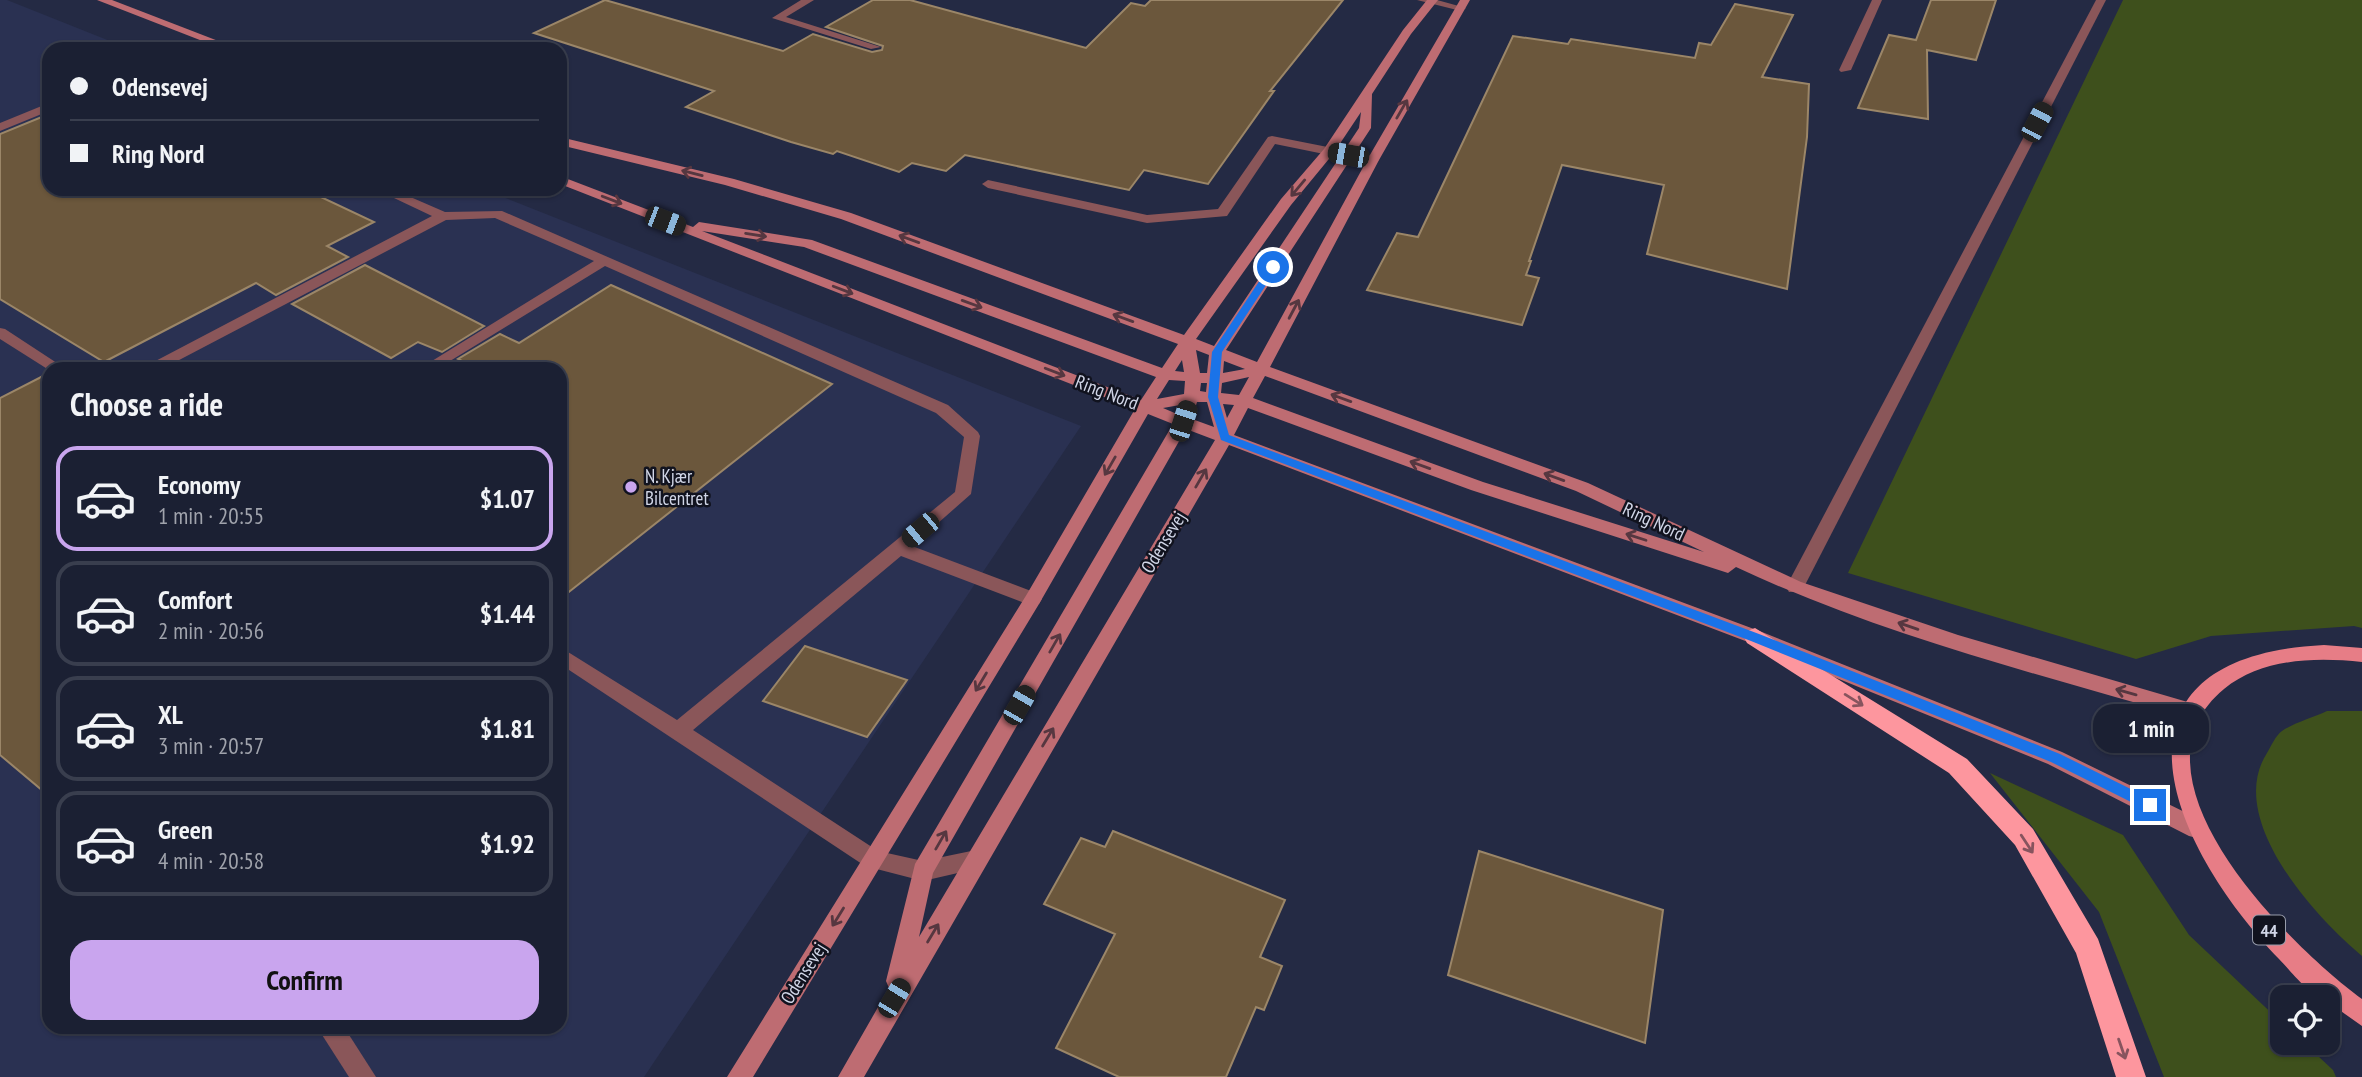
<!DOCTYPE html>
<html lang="en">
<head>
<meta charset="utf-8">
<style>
	:root { --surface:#1b2033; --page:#282d3f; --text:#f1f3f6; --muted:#a0a3ac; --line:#393e4e; --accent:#c9a5ee }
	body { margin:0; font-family:"PT Sans Narrow",sans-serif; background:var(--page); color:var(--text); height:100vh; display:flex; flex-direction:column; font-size:26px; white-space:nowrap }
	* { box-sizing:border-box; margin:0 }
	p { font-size:23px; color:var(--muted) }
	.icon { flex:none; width:38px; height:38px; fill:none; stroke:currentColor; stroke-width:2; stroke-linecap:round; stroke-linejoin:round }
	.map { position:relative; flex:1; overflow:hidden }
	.panel { position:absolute; left:42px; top:362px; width:525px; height:672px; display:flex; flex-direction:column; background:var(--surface); border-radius:21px; box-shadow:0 2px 5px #0004,0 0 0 2px var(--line) }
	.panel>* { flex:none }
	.hud { position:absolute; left:42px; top:42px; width:525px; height:154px; border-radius:21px; box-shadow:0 2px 5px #0004,0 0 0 2px var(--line); display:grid; align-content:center; height:154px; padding:0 28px; background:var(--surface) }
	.buttons { position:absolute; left:2270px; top:985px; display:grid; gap:14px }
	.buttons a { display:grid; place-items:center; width:70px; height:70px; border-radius:14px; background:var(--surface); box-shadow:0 2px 5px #0004,0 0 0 2px var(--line); font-size:35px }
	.end { position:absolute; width:32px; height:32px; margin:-16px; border:9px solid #1a73e8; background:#fff; box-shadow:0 0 0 4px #fff }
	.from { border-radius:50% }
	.bubble { position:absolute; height:49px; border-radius:21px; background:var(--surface); box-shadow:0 2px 5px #0004,0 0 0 2px var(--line); font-size:23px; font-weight:600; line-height:49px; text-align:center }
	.car { position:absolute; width:21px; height:42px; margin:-21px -10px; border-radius:9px; box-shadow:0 0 5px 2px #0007; background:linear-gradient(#222 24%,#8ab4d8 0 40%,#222 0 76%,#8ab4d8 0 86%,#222 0) }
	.hud b { display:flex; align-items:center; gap:24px; height:66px; font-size:26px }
	.hud b+b { border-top:2px solid var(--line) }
	.hud i { width:18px; height:18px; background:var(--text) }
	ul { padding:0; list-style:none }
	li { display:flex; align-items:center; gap:21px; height:105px; margin:0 14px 10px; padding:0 14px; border:4px solid var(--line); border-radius:21px }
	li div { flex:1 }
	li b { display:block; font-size:26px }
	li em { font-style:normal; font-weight:600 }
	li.current { border-color:var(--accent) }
	li>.icon { width:63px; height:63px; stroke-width:1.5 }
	h2 { padding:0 28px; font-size:32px; line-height:84px }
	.primary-button { display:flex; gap:14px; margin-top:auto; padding:14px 28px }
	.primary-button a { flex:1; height:80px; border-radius:21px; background:var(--accent); color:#111; font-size:28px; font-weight:600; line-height:80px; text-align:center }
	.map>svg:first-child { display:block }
	.built { fill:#2a3152; fill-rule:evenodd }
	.green { fill:#3e501c }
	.building { fill:#6b573c; stroke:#9b8668; stroke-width:2 }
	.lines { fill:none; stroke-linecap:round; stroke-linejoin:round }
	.lane { fill:#8a5659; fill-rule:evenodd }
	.street { fill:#8a5659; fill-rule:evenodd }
	.secondary { fill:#be6c72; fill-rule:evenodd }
	.primary { fill:#e77d86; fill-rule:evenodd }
	.highway { fill:#fd969e; fill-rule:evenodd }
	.oneway { stroke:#563740 }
	.oneway2 { stroke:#87545e }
	.route { fill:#1a73e8 }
	.poi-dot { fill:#c9a5ee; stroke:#11131f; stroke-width:2.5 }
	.labels { text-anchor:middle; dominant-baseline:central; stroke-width:5; stroke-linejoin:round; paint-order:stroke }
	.shield { fill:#11131f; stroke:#979cab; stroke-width:2 }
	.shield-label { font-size:18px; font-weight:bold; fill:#d1d6e7 }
	.street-label { font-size:19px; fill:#d1d6e7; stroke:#11131f }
	.poi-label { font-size:19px; fill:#d1d6e7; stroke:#11131f; text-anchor:start }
</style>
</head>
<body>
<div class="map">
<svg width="2362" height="1077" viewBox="0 0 2362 1077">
	<rect width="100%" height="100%" fill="#242a44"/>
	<!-- built -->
	<path class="built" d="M 0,0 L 7,0 L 130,49 L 49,49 L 49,189 L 483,189 L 1081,426 L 644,1077 L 0,1077 ZM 49,369 L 560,369 L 560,1027 L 49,1027 Z"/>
	<!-- green -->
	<g class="green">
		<polygon points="2123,0 2362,0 2362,628 2354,626 2211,636 2136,659 1848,573"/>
		<path d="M 2327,711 L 2362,711 L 2362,956 C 2314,916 2225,818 2267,753 C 2271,746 2276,735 2282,731 C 2295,722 2313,718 2327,711 Z"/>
		<polygon points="1990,773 2123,835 2189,935 2282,1023 2282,1043 2304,1043 2333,1070 2336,1077 2164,1077 2099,912"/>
	</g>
	<!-- building -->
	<g class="building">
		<polygon points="605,0 783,51 813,34 872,52 882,50 883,46 826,27 873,0 910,0 1086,48 1131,3 1145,6 1151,0 1343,0 1270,91 1274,91 1208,184 1144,170 1129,190 965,155 946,171 912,163 899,172 837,151 833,154 791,142 686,107 714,91 534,33"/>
		<polygon points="1931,0 1996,0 1976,60 1927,50 1928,119 1858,108 1889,35 1916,40"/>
		<polygon points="1735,4 1793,15 1762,77 1809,84 1807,137 1787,289 1647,254 1664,185 1562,165 1529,261 1531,261 1526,275 1539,278 1522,325 1367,290 1397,233 1418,237 1513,36 1568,44 1571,39 1695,58 1699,43 1711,45"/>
		<polygon points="49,114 49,189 304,189 374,222 327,246 348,257 276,295 256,283 104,362 0,299 0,134"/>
		<polygon points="365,265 484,326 442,352 418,342 391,358 292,304"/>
		<polygon points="611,285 832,384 560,599 560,369 478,369 458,359 500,334 519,343"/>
		<polygon points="49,373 49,796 0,755 0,398"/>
		<polygon points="805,646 907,680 867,737 763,701"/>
		<polygon points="1113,831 1285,900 1260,957 1282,966 1264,1010 1256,1007 1226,1077 1119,1077 1056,1048 1115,934 1044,904 1081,838 1105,847"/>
		<polygon points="1479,851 1663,910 1645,1043 1448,975"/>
	</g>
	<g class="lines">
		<!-- lane -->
		<g class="lane">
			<polygon points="2096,0 2106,0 1804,587 1801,592 1789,592 1786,587"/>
			<polygon points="49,103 49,111 0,131 0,123"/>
			<polygon points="1272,136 1373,156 1379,160 1373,164 1275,144 1227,216 1147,223 988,188 982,184 988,180 1147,215 1218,209 1268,137"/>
			<polygon points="375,189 392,189 445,212 502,211 948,405 978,432 980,436 971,494 912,546 1039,594 1042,599 1039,604 1027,604 901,556 693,730 878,851 923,861 976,850 984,853 987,860 984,867 923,881 865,866 560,664 560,647 677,720 955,492 964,437 936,413 605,266 437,369 419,369 594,261 495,218 446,220 162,369 144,369 146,366 432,216"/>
			<polygon points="0,328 5,329 66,369 49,370 0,339"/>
			<polygon points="317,1027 344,1027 376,1077 349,1077"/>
		</g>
		<!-- street -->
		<g class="street">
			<polygon points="801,0 814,0 786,17 881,47 871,49 772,18"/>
			<polygon points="1417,0 1437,0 1466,8 1461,11"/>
			<polygon points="1872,0 1882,0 1851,70 1841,72 1839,70"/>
		</g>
		<!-- secondary -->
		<g class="secondary">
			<polygon points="97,0 112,0 239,49 223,49"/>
			<path d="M 1427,0 L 1438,0 L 1411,34 L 1372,94 L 1371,128 L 1226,350 L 1257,362 L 1367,160 L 1460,0 L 1470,0 L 1379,160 L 1270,367 L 1588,483 L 1801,582 L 1958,635 L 2191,703 L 2198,705 L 2201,711 L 2198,717 L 2191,719 C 2039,674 1880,635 1736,567 L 1728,573 L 1471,490 L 1248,408 L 1234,435 L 1762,632 L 2062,752 L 2205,822 L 2208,829 L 2205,836 L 2197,838 L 2189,836 L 2048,764 L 1748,642 L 1229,445 L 864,1077 L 838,1077 L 889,988 L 886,981 L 915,864 L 1173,424 L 1148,414 L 1039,604 L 753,1077 L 727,1077 L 1027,594 L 1135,409 L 560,184 L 560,176 L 693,227 L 699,222 L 812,240 L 1162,368 L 1178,344 L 841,219 L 725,185 L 560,145 L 560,137 L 734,179 L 851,213 L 1184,335 L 1281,199 L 1324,149 L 1403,30 ZM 1361,112 L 1359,128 L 1214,346 L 1196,339 L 1291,205 L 1333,154 ZM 702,231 L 804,247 L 1156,377 L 1141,400 ZM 1196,350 L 1209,355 L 1207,373 L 1200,373 ZM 1182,360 L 1184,372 L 1175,371 ZM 1224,361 L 1245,369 L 1223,373 ZM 1265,376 L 1576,491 L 1704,552 L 1483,482 L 1253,398 ZM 1249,377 L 1239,395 L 1221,393 L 1222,383 ZM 1169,380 L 1185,381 L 1184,394 L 1157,399 ZM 1201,383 L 1207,383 L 1206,392 L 1200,391 ZM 1197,402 L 1207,402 L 1214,427 L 1192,419 ZM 1223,404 L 1234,405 L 1227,418 ZM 1180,405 L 1177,414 L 1163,408 ZM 1186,429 L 1215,440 L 919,937 L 933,873 Z"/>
		</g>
		<!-- primary -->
		<path class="primary" d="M 2324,645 L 2362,648 L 2362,662 C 2316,657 2262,658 2224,689 C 2117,777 2290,946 2362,999 L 2362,1026 L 2328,1002 L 2328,998 C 2310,998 2291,971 2279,959 C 2169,845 2089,657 2324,645 Z"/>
		<!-- highway -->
		<polygon class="highway" points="1755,628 1967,759 2033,829 2098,939 2146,1077 2116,1077 2076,953 2015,845 1949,773 1747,643 1744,637 1747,631"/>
	</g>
	<!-- one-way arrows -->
	<defs><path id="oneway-shaft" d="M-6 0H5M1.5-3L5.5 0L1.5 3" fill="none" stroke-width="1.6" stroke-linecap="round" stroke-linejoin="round" transform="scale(1.75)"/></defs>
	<g class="oneway">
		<use href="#oneway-shaft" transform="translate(1402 109) rotate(-60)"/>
		<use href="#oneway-shaft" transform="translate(692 173) rotate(-166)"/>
		<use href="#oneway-shaft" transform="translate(1298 188) rotate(130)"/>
		<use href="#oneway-shaft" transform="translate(612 200) rotate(21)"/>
		<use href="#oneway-shaft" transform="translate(756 235) rotate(9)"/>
		<use href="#oneway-shaft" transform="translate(909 239) rotate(-160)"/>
		<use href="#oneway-shaft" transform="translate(843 290) rotate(21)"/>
		<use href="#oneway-shaft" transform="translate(972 304) rotate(20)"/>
		<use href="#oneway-shaft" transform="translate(1294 309) rotate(-62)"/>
		<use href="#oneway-shaft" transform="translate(1123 318) rotate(-160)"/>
		<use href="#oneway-shaft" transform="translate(1055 372) rotate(21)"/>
		<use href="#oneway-shaft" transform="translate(1341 398) rotate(-160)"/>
		<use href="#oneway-shaft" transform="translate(1420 465) rotate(-160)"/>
		<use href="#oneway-shaft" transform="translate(1110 466) rotate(120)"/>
		<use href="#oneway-shaft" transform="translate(1554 477) rotate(-160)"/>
		<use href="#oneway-shaft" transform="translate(1201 478) rotate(-60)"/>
		<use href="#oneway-shaft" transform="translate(1636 537) rotate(-162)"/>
		<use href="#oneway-shaft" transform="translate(1908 626) rotate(-161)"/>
		<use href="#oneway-shaft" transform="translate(1055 643) rotate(-60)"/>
		<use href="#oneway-shaft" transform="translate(981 682) rotate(121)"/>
		<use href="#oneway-shaft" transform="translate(2126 692) rotate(-164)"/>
		<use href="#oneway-shaft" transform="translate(1048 737) rotate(-59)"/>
		<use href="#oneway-shaft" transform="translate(941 840) rotate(-60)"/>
		<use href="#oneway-shaft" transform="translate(838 917) rotate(122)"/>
		<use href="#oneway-shaft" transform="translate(933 933) rotate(-59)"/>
	</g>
	<g class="oneway2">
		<use href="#oneway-shaft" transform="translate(1854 700) rotate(32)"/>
		<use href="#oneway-shaft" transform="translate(2027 844) rotate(57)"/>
		<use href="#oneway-shaft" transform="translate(2122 1049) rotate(71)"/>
	</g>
	<!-- route -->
	<polygon class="route" points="1273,264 1278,267 1222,352 1218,397 1229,435 1759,634 2060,754 2155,801 2155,809 2145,809 2051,762 1751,641 1221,440 1208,397 1212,352 1270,265"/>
	<!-- markers -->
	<circle class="poi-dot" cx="631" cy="487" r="7"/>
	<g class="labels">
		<!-- shield labels -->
		<rect class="shield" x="2253" y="915.5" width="32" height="29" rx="5"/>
		<g class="shield-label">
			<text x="2269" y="930">44</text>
		</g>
		<!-- street labels -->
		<g class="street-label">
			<text transform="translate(1107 392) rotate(21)">Ring Nord</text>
			<text transform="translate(1654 521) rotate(25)">Ring Nord</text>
			<text transform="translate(1163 542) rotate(-59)">Odensevej</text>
			<text transform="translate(803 973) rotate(-58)">Odensevej</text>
		</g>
		<!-- poi labels -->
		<g class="poi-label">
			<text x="645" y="476">N. Kjær<tspan x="645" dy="22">Bilcentret</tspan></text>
		</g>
	</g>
</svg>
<div class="buttons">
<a><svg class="icon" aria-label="locate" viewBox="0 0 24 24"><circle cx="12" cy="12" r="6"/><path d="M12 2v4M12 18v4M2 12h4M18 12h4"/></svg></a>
</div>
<i class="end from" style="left:1273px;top:267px"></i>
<i class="end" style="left:2150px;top:805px"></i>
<div class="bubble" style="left:2093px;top:704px;width:116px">1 min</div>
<i class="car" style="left:2037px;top:122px;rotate:28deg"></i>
<i class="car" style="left:1348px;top:155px;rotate:280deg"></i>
<i class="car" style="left:665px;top:221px;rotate:111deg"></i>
<i class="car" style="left:1183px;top:421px;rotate:18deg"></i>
<i class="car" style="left:920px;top:530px;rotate:230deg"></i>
<i class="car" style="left:1019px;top:705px;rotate:30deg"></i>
<i class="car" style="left:894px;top:998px;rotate:31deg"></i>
<div class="hud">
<b><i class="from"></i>Odensevej</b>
<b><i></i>Ring Nord</b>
</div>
<section class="panel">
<h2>Choose a ride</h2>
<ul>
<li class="current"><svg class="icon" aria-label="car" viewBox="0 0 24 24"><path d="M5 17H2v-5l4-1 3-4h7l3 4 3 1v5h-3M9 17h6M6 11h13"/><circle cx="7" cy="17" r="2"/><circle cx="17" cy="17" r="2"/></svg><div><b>Economy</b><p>1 min · 20:55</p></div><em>$1.07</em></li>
<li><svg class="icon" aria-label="car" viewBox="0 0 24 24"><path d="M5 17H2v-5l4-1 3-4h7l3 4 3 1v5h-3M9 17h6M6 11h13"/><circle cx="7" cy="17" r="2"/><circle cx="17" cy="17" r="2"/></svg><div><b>Comfort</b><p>2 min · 20:56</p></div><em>$1.44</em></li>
<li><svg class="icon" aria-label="car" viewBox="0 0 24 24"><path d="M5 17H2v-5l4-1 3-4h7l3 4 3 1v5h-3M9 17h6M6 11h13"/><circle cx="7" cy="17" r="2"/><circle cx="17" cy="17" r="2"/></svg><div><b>XL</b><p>3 min · 20:57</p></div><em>$1.81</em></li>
<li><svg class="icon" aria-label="car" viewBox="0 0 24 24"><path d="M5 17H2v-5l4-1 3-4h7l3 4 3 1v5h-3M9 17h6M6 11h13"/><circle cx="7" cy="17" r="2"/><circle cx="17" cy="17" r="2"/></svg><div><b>Green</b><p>4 min · 20:58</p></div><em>$1.92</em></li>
</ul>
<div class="primary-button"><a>Confirm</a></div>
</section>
</div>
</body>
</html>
